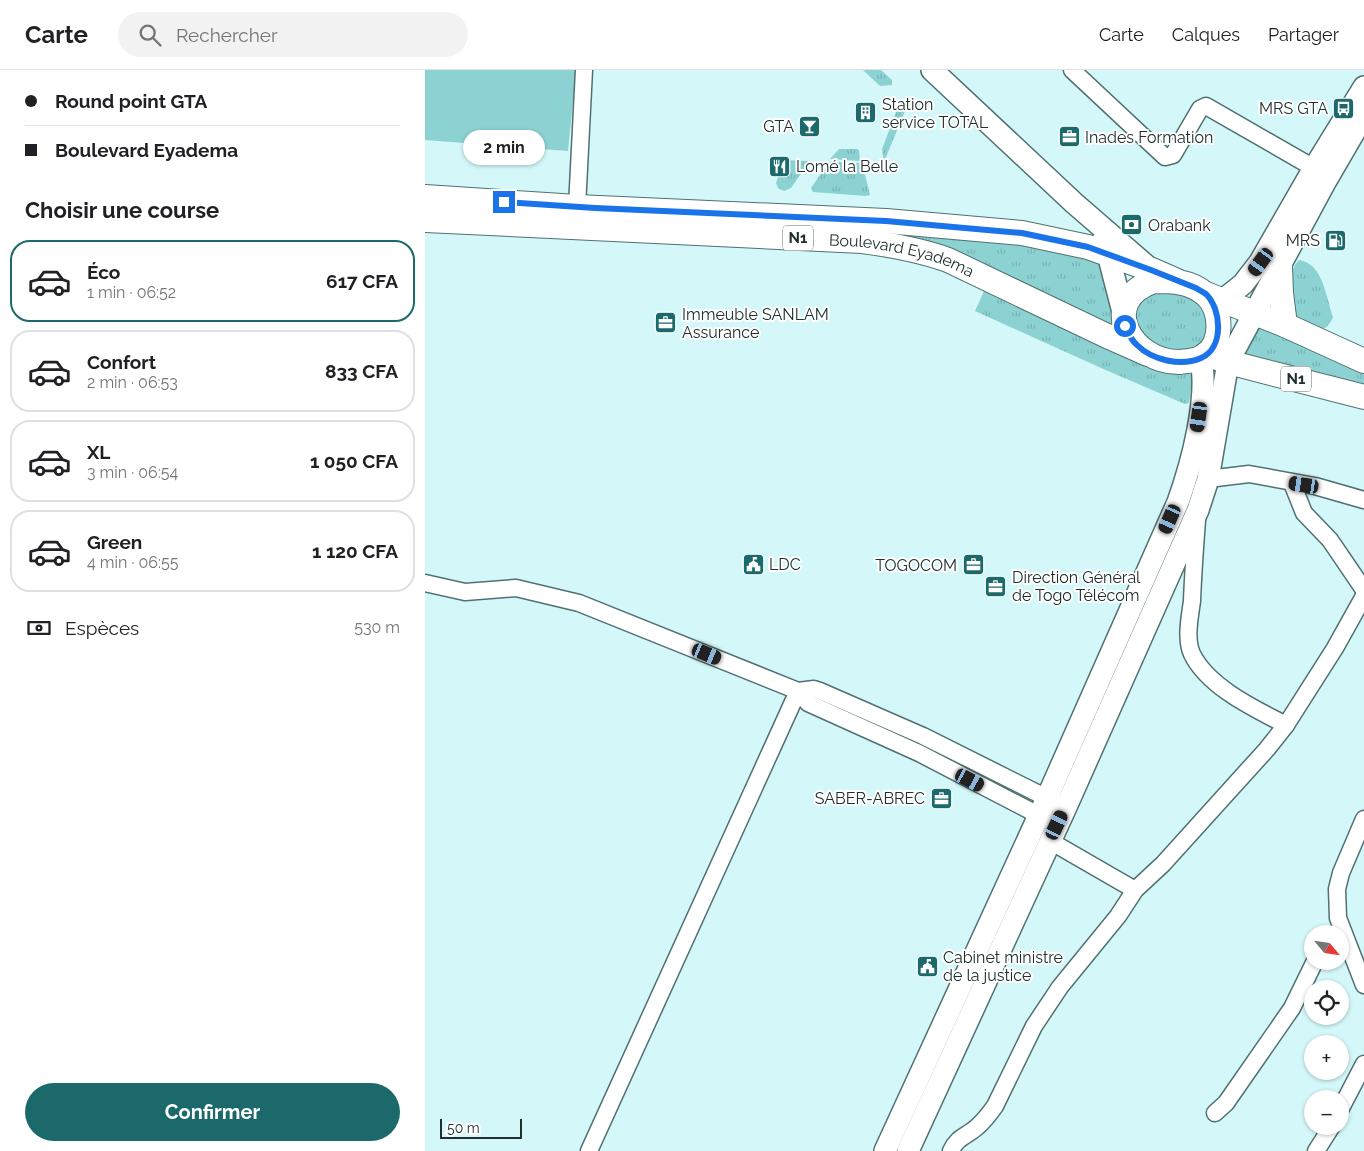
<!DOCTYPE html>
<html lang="fr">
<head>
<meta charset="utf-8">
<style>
	:root { --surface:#fff; --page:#f2f2f2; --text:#202124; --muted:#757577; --line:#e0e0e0; --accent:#1b696b }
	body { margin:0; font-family:Raleway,sans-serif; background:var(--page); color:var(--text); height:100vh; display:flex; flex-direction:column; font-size:19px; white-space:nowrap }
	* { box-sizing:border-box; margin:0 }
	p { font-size:16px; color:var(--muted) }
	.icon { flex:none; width:28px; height:28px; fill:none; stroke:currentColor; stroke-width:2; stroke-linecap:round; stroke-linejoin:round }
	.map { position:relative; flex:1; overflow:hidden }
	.side { display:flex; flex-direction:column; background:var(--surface); width:425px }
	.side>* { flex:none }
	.top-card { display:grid; align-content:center; height:110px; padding:0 25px; background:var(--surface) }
	.needle { width:32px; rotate:119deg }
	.tools { position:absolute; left:879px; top:855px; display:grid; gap:10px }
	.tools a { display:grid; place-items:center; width:45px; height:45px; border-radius:50%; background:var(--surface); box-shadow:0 1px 4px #0004; font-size:25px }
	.scale { position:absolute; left:15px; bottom:12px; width:82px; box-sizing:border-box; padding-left:5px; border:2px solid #202e2e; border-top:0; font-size:14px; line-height:18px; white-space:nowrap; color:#202e2e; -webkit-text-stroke:4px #fff; paint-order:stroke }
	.end { position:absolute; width:22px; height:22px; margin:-11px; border:6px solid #1a73e8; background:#fff; box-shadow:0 0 0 2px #fff }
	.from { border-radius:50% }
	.bubble { position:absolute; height:35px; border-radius:18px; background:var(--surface); box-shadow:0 1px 4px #0004; font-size:16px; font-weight:700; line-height:35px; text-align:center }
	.car { position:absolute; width:15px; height:30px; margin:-15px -8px; border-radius:6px; box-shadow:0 0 4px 1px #0007; background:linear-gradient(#222 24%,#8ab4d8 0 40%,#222 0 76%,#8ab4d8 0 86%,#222 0) }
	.top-card b { display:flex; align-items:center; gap:18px; height:48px; font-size:19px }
	.top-card b+b { border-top:1px solid var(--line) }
	.top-card i { width:12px; height:12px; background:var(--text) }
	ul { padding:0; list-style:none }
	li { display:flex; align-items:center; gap:15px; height:82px; margin:0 10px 8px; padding:0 15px; border:2px solid var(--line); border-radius:20px }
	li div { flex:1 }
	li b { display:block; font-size:19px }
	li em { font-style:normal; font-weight:700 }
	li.current { border-color:var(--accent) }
	li>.icon { width:45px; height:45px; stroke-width:1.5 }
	h2 { padding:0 25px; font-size:22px; line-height:60px }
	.pay { display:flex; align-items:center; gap:12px; height:55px; padding:0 25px; font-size:19px }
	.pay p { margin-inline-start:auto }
	.cta { display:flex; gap:10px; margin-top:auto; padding:10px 25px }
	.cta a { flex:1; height:58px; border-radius:30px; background:var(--accent); color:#fff; font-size:20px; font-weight:700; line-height:58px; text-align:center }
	header { display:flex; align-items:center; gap:30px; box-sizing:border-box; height:70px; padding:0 25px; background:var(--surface); border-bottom:1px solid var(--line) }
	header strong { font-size:24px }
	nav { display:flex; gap:28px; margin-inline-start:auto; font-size:18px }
	.search { width:350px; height:45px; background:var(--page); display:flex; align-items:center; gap:12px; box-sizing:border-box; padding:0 18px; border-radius:28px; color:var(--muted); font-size:19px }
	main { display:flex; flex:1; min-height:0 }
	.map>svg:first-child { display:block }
	.grass { fill:url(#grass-tufts) }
	.garden { fill:#8cd2d3 }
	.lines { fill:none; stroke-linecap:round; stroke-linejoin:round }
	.minor-casing { stroke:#507071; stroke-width:19 }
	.major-casing { stroke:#507071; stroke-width:24 }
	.highway-casing { stroke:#507071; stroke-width:26 }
	.minor { stroke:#fff; stroke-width:16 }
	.major { stroke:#fff; stroke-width:21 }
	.highway { stroke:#fff; stroke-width:24 }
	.route { stroke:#1a73e8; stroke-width:6 }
	.labels { text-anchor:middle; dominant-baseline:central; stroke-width:4; stroke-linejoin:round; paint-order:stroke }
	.shield { fill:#fff; stroke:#636d6d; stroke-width:1 }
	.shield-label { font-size:15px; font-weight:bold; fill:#202e2e }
	.poi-label { font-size:16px; fill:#202e2e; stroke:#fff; text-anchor:start }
	.street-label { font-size:16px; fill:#202e2e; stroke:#fff }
</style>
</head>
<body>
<header>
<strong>Carte</strong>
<div class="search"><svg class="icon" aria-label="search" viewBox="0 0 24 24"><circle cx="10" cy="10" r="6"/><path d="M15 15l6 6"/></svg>Rechercher</div>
<nav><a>Carte</a><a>Calques</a><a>Partager</a></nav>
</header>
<main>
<section class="side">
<div class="top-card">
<b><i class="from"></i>Round point GTA</b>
<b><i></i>Boulevard Eyadema</b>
</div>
<h2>Choisir une course</h2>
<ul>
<li class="current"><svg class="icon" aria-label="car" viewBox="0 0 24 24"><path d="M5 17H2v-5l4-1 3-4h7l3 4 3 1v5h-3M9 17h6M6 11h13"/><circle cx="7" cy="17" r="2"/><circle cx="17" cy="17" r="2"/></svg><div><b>Éco</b><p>1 min · 06:52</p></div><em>617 CFA</em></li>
<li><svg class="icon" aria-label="car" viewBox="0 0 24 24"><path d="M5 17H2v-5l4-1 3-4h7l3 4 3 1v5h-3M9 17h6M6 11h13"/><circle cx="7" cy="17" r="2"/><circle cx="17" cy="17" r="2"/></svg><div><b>Confort</b><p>2 min · 06:53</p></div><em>833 CFA</em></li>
<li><svg class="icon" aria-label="car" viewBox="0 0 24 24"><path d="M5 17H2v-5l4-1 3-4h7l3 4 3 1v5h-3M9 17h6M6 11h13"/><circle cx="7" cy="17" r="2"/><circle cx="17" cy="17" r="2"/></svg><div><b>XL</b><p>3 min · 06:54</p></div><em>1 050 CFA</em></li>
<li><svg class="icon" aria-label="car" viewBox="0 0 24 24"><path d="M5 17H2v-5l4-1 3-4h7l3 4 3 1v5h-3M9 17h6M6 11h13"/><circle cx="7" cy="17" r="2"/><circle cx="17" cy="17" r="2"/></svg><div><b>Green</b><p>4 min · 06:55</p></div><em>1 120 CFA</em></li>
</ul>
<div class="pay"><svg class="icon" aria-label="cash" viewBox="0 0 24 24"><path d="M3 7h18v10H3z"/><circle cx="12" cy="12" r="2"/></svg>Espèces<p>530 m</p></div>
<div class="cta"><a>Confirmer</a></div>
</section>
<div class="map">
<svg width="939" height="1081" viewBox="0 0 939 1081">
	<defs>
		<pattern id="grass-tufts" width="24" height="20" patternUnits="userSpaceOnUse" patternTransform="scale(1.25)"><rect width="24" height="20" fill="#8cd2d3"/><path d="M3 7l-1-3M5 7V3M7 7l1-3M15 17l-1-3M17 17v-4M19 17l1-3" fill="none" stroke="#78b5b5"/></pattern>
	</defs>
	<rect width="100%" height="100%" fill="#d4f8f9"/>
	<!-- grass -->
	<g class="grass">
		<polygon points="438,0 456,0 467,10 467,15 455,16"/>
		<polygon points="485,29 459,92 457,79 473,37"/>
		<polygon points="414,79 432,79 434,80 435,91 405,89"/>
		<polygon points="359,90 385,91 366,118 359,121 353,118 351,113"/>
		<polygon points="404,92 437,93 445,125 441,126 388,122 386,118"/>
		<polygon points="484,162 616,177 675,192 697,263 457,164"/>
		<path d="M 874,190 C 898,193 901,227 908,247 C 906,252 902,259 895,260 L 871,248 C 868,230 859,205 874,190 Z"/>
		<polygon points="735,217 775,230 785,259 776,277 757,286 710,265 709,234"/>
		<polygon points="559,221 687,282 711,290 768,305 764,333 760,334 676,298 550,241"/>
		<polygon points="833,254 939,299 939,317 820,293 815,276"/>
	</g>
	<!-- garden -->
	<polygon class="garden" points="0,0 151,0 143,81 0,70"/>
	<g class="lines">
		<defs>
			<g id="minor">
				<polyline points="647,0 740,87 748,85 775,39 781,36 889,98 894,107"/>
				<polyline points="152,137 159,0"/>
				<polyline points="783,409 824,404 890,416 939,430"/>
				<polyline points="867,413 879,443 905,470 939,520"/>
				<path d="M 772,450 C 770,477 768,504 767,531 C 765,546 760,569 767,584 C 783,617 830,639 861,655"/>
				<polyline points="0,513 40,522 91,518 154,533 373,621 389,619 395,621 498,666 632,733"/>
				<polyline points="373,621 383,633 494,683 623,750"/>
				<polyline points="939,749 916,803 912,819 913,848 939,915"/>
				<polyline points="625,771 710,820"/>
				<polyline points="915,1040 939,994"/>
				<polyline points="790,1043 801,1033 867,938 890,891"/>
				<polyline points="164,1081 373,621"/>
				<path d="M 526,1081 C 532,1067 542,1066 552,1057 C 559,1051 565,1043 570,1036 L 609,956 L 635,917 L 693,846 L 710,820 L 738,794 L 842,679 L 861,655 L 910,578 L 939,526"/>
				<polyline points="891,1081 907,1056"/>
			</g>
			<g id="major">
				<polyline points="507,0 649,133 724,198"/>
				<polyline points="677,172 683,184 698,242"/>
				<polyline points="798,230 818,214 835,192 889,98 939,17"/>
				<path d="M 460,1081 L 622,728 L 753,432 C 767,393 784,329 776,288"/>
				<polyline points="483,1081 641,737 773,440 783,409 803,292 899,114 939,45"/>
			</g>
			<g id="highway">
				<polyline points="0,127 152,137 461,151 597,163 663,177 727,200 752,211"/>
				<path id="s1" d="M 0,150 L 437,171 C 467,175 495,180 523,190 L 680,265 L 723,284"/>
				<polyline points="855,197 856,223 860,255"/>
				<path d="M 729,211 C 747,211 765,211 780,224 C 798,238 799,276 777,287 C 771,291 762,291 755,292 C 706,293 671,231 729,211 Z"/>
				<polyline points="781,224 860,255 939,291"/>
				<polyline points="782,284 803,292 939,327"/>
			</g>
		</defs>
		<!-- minor casing -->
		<use href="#minor" class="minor-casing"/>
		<!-- major casing -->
		<use href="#major" class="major-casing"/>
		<!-- highway casing -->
		<use href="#highway" class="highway-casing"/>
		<!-- minor -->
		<use href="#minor" class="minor"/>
		<!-- major -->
		<use href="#major" class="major"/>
		<!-- highway -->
		<use href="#highway" class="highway"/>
	</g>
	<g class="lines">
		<!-- route -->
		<path class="route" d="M 79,132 L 170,138 L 461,151 L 597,163 L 663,177 L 726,200 L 771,218 C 774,220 778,222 781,224 C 797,240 799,278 776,288 C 756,297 727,290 712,275 C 706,270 703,263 700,256"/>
	</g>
	<!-- icons -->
	<defs>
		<symbol id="bus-square" viewBox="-11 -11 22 22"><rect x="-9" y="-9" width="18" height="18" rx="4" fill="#1b696b" stroke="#fff"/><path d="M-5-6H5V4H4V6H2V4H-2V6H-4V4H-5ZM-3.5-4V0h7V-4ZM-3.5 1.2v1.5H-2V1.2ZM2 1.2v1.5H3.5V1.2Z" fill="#fff"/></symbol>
		<symbol id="building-square" viewBox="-11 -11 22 22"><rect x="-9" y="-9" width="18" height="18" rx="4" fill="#1b696b" stroke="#fff"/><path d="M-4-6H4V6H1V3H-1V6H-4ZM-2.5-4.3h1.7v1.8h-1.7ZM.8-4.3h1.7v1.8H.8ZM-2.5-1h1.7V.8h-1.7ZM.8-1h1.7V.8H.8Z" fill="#fff"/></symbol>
		<symbol id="bar-square" viewBox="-11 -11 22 22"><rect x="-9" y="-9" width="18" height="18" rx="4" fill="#1b696b" stroke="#fff"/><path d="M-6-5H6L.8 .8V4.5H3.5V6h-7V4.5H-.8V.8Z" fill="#fff"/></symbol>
		<symbol id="office-square" viewBox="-11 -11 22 22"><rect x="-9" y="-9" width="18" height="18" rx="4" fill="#1b696b" stroke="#fff"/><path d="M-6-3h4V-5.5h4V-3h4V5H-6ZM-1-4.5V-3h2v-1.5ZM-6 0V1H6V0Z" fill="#fff"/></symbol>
		<symbol id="restaurant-square" viewBox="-11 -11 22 22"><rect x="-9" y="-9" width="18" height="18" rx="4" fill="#1b696b" stroke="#fff"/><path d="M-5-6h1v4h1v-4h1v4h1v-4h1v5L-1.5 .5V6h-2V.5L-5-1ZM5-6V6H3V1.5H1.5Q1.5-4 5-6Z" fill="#fff"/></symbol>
		<symbol id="bank-square" viewBox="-11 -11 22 22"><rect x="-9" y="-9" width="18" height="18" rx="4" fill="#1b696b" stroke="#fff"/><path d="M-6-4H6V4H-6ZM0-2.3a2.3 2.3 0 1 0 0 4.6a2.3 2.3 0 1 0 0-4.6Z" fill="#fff"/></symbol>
		<symbol id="fuel-square" viewBox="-11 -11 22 22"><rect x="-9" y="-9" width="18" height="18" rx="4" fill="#1b696b" stroke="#fff"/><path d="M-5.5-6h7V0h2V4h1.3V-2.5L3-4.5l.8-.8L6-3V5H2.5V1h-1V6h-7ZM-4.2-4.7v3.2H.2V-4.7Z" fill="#fff"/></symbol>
		<symbol id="civic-square" viewBox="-11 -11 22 22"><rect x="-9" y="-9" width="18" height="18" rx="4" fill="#1b696b" stroke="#fff"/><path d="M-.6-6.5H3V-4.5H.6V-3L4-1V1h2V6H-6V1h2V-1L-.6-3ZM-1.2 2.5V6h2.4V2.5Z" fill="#fff"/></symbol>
	</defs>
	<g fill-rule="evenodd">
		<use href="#bus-square" x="906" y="26" width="25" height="25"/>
		<use href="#building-square" x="428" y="30" width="25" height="25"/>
		<use href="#bar-square" x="372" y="44" width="25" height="25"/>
		<use href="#office-square" x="632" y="54" width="25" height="25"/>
		<use href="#restaurant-square" x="342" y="84" width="25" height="25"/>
		<use href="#bank-square" x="694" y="142" width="25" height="25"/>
		<use href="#fuel-square" x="898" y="158" width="25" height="25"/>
		<use href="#office-square" x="228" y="240" width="25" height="25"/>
		<use href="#civic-square" x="316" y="482" width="25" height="25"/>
		<use href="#office-square" x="536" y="482" width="25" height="25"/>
		<use href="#office-square" x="558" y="504" width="25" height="25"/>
		<use href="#office-square" x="504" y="716" width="25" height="25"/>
		<use href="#civic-square" x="490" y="884" width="25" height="25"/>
	</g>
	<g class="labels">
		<!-- shield labels -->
		<g class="shield">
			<rect x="358" y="155.5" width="30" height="25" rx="4"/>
			<rect x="856" y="296.5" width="30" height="25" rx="4"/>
		</g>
		<g class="shield-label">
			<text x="373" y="168">N1</text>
			<text x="871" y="309">N1</text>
		</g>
		<!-- poi labels -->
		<g class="poi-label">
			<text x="457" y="34">Station<tspan x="457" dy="18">service TOTAL</tspan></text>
			<text x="903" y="38" text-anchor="end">MRS GTA</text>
			<text x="369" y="56" text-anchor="end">GTA</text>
			<text x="660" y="67">Inades Formation</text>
			<text x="371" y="96">Lomé la Belle</text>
			<text x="723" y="155">Orabank</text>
			<text x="895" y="170" text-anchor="end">MRS</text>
			<text x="257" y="244">Immeuble SANLAM<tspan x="257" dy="18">Assurance</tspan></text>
			<text x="344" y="494">LDC</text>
			<text x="532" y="495" text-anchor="end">TOGOCOM</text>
			<text x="587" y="507">Direction Général<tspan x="587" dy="18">de Togo Télécom</tspan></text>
			<text x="500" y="728" text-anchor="end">SABER-ABREC</text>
			<text x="518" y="887">Cabinet ministre<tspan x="518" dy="18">de la justice</tspan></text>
		</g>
		<!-- street labels -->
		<g class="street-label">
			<text stroke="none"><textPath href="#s1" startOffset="479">Boulevard Eyadema</textPath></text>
		</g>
	</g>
</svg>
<div class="tools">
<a><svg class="needle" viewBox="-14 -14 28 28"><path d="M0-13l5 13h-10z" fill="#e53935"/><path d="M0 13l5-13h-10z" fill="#757577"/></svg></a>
<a><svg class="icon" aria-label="locate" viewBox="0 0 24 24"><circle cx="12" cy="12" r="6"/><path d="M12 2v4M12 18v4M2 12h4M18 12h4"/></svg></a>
<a>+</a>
<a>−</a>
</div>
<div class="scale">50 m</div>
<i class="end from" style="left:700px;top:256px"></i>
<i class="end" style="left:79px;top:132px"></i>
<div class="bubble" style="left:38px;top:60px;width:82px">2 min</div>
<i class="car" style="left:836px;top:192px;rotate:216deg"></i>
<i class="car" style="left:774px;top:347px;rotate:188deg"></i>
<i class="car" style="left:879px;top:415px;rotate:279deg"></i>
<i class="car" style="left:745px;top:449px;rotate:204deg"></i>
<i class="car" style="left:282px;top:584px;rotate:112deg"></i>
<i class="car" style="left:545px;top:710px;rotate:118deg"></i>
<i class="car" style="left:632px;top:755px;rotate:25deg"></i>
</div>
</main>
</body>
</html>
